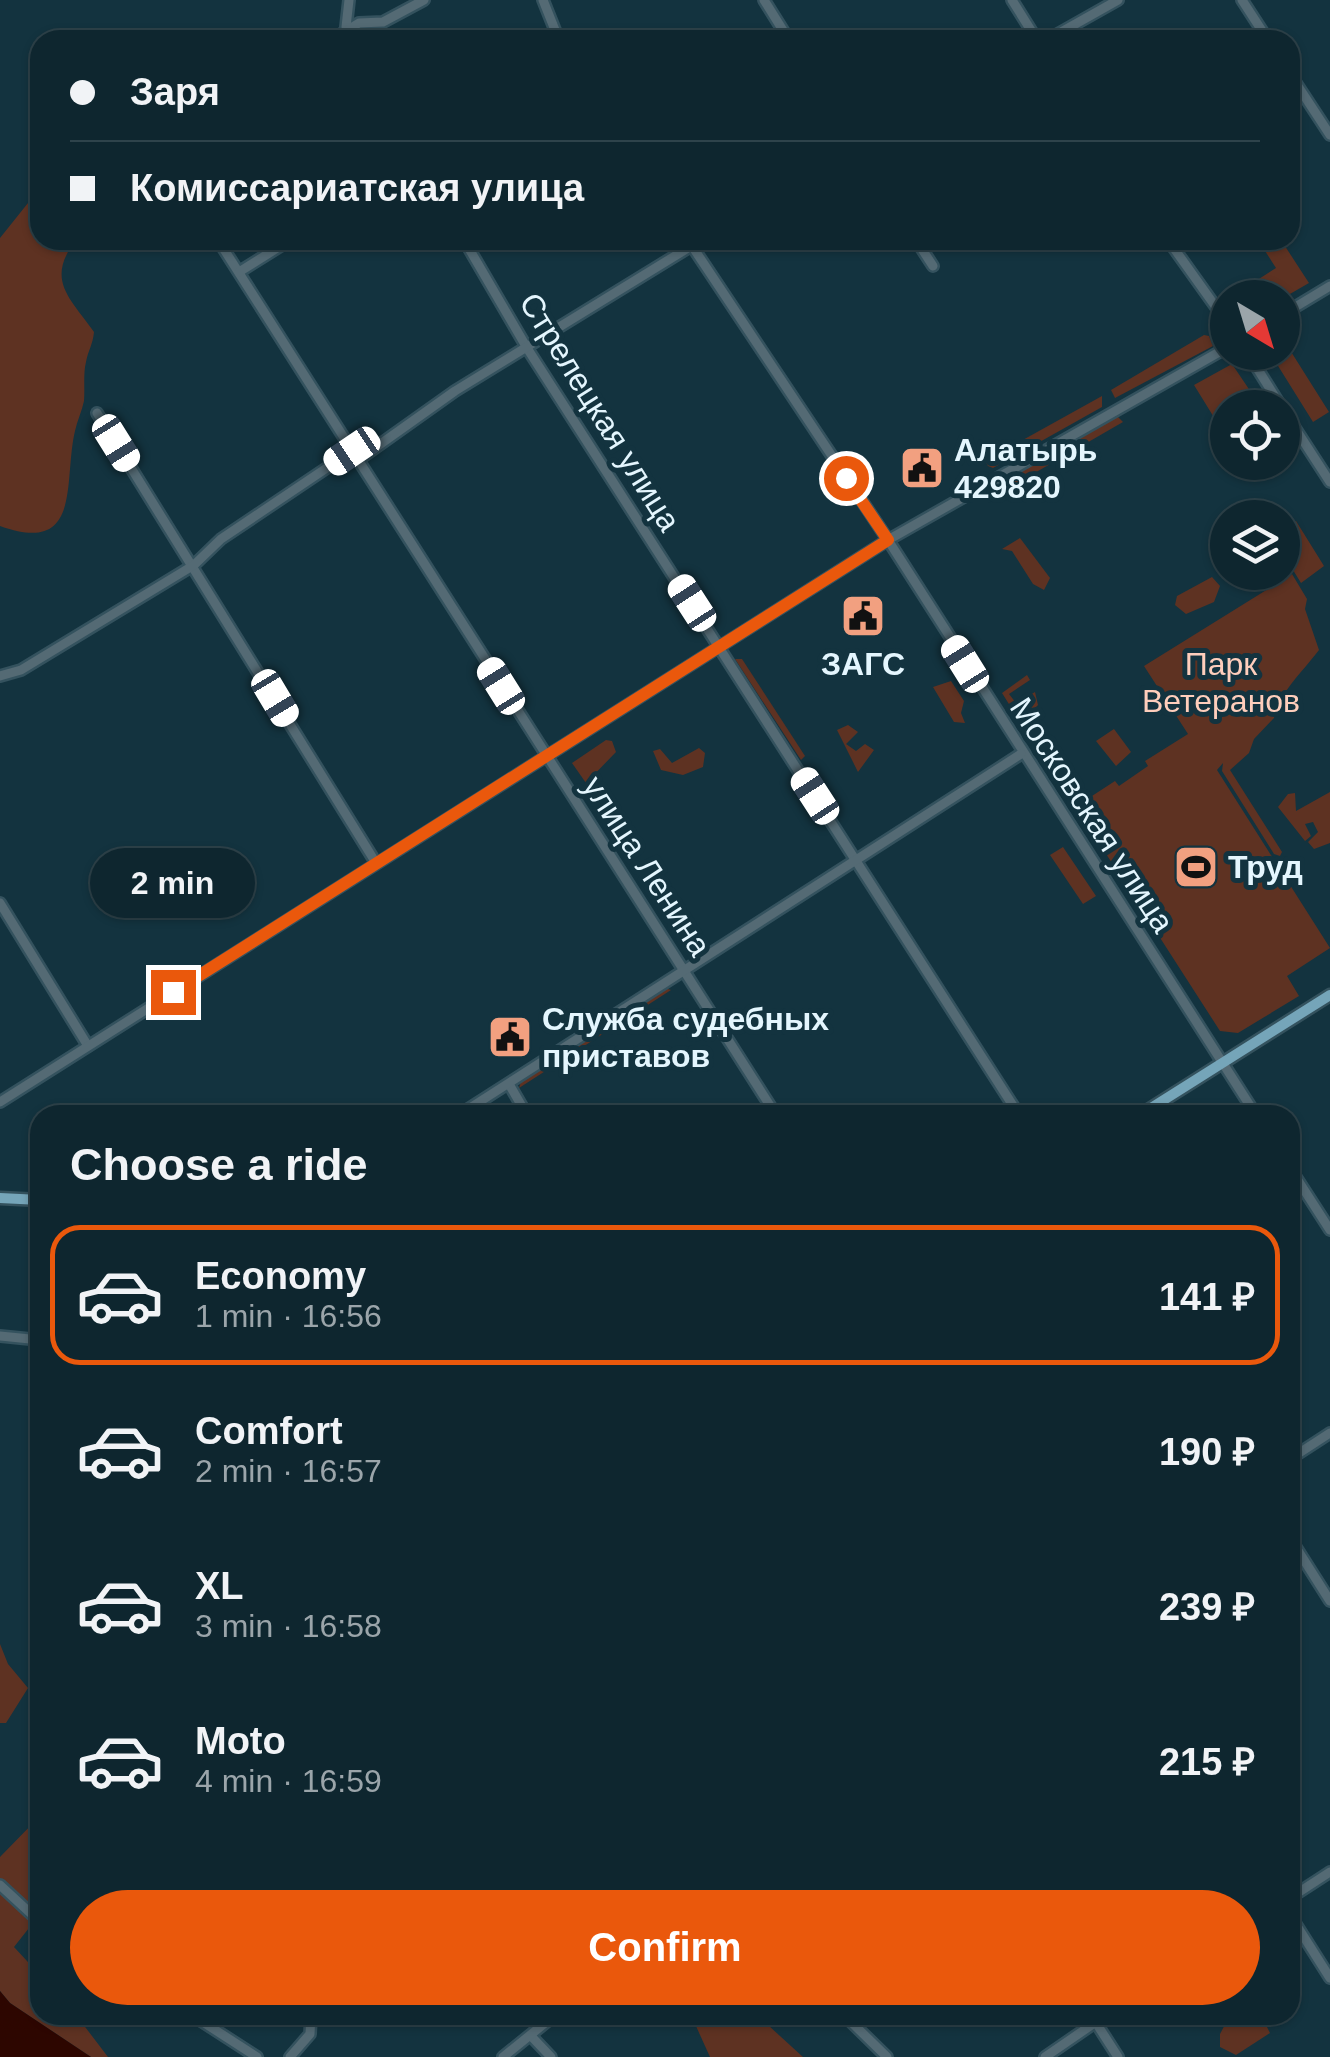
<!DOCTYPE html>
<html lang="en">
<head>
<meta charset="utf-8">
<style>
	:root { --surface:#0e262f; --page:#1c323b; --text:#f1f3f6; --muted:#9ba5aa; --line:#2e434b; --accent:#ea580c }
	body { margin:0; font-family:Arial,sans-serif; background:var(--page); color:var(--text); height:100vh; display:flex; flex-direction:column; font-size:38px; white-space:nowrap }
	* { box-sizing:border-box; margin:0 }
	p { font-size:32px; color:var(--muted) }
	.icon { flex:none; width:55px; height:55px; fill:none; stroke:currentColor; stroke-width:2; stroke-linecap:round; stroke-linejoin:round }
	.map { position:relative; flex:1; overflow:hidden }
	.sheet { position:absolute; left:30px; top:1105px; width:1270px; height:920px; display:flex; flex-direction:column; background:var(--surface); border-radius:30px; box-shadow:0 2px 8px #0004,0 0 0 2px var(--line) }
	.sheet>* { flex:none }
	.banner { position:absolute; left:30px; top:30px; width:1270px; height:220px; border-radius:30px; box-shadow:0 2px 8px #0004,0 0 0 2px var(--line); display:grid; align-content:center; height:220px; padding:0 40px; background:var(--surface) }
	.needle { width:65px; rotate:142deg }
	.tools { position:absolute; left:1210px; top:280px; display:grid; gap:20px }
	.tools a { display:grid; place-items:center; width:90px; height:90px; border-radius:50%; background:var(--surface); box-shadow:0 2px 8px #0004,0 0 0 2px var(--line); font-size:50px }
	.end { position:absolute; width:45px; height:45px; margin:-22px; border:12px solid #ea580c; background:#fff; box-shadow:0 0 0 5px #fff }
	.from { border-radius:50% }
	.bubble { position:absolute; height:70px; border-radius:35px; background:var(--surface); box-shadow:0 2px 8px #0004,0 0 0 2px var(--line); font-size:32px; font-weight:700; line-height:70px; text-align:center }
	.car { position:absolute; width:30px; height:60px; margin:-30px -15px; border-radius:12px; box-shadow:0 0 8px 2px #0007; background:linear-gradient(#fff 24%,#345 0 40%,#fff 0 76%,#345 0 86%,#fff 0) }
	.banner b { display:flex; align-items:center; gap:35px; height:95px; font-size:38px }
	.banner b+b { border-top:2px solid var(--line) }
	.banner i { width:25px; height:25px; background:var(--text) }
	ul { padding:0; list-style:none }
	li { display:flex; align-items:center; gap:30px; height:140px; margin:0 20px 15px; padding:0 20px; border:5px solid transparent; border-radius:30px }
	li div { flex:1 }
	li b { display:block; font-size:38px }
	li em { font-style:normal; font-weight:700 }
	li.active { border-color:var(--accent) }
	li>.icon { width:90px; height:90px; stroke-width:1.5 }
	h2 { padding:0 40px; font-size:45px; line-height:120px }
	.button { display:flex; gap:20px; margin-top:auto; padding:20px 40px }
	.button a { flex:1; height:115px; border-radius:60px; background:var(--accent); color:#fff; font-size:40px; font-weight:700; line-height:115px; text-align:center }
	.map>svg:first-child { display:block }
	.green { fill:#5e3222 }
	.water { fill:#2d0600 }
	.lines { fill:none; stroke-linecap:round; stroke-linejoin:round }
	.minor-casing { stroke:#34525e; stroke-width:14 }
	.major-casing { stroke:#34525e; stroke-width:15 }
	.minor { stroke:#546a74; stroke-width:9 }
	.major { stroke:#75a5b9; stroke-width:10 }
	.route { stroke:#ea580c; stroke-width:12 }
	.labels { text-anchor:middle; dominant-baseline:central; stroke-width:10; stroke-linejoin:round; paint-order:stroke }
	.street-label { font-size:32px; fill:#e4f6fe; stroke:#13333f }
	.poi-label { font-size:32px; font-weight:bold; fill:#e4f6fe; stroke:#13333f; text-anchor:start }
	.park-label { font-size:32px; fill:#fecebc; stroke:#13333f }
</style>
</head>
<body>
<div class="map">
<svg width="1330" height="2057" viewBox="0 0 1330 2057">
	<rect width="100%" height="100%" fill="#13333f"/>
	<!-- green -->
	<g class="green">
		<path d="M 40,188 L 40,240 L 76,240 C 45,280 70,298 94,332 C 93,344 88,351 86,362 C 83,374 85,388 84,401 C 82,411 77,421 75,431 C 63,481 83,556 0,526 L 0,238 Z"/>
		<polygon points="1258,240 1281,240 1309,283 1283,298 1239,297 1245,288 1276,268"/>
		<polygon points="1204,335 1209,336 1213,346 1115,398 1111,390"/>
		<polygon points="1283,339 1329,412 1313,422 1270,353 1282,352"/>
		<polygon points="1232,364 1261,407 1228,408 1227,430 1223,432 1194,385"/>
		<polygon points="1102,396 1102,407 993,468 988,466 985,461"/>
		<polygon points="1117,416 1123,422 1005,490 1002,482"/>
		<polygon points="1296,521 1324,566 1301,583 1293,570 1282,577 1279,573 1283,529"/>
		<polygon points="1020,538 1050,578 1044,590 1033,584 1012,551 1002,549"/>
		<path d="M 1292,574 L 1307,599 L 1305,609 L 1319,650 C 1299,676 1280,692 1274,718 L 1254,739 L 1249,753 L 1230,770 L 1282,852 L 1280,856 L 1274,854 L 1222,771 L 1223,763 L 1217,770 L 1330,948 L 1287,976 L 1299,996 L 1238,1033 L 1220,1031 L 1083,818 L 1089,814 L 1075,807 L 1115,781 L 1119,786 L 1148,766 L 1145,761 L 1188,734 L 1144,666 Z"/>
		<polygon points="1212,577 1220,586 1214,602 1186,614 1175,605 1177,596"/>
		<polygon points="735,659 742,659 805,756 801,760"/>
		<polygon points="1027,675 1030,680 1009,694 1016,703 1035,692 1038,705 1032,711 1042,728 1029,736 1002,693"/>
		<polygon points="951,681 964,701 961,713 965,723 954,722 933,687"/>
		<polygon points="848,725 858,732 846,744 856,751 865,744 874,750 858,772 837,730"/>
		<polygon points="1114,729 1131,752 1116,766 1096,741"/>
		<polygon points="606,740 612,741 616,752 586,783 572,763"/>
		<polygon points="699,748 705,753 703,767 683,775 661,770 653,751 660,749 672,763"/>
		<polygon points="1058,751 1087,793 1072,803 1045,760"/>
		<polygon points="1330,792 1330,843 1314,849 1308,842 1318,832 1313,822 1305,824 1311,836 1305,841 1278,807 1288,794 1295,793 1296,811"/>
		<polygon points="1063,847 1096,896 1083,904 1050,855"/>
		<polygon points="665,988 671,990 519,1088 521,1081"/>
		<polygon points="0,1644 8,1664 28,1688 6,1723 0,1723"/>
		<polygon points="40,1816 40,1914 14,1947 40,1975 40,2015 76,2015 108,2057 91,2057 10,2003 0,1991 0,1857"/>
		<polygon points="691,2015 757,2015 803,2057 710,2057"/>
		<polygon points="1230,2015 1261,2015 1270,2033 1236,2055 1220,2047 1220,2034"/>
	</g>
	<!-- water -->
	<polygon class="water" points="0,1991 10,2003 91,2057 0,2057"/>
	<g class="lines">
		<defs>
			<g id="minor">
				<polyline points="543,0 559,40"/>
				<polyline points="764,0 789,40"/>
				<polyline points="1012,0 1037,40"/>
				<polyline points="1242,0 1268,40"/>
				<polyline points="346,27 349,0"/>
				<polyline points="341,40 338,36 359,23 383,22 424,0"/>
				<polyline points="1047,40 1118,0"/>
				<polyline points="1290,74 1330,135"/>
				<polyline points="218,240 776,1115"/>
				<polyline points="464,240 527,348 1019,1115"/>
				<polyline points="688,240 888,540 1256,1115"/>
				<polyline points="916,240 933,266"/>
				<polyline points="1168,240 1228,324"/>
				<polyline points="239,272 290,240"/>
				<polyline points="1282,315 1330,286"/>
				<polyline points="1247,352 1282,408"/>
				<polyline points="1282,408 1330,482"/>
				<polyline points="97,413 376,863"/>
				<polyline points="358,460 455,391 701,240"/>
				<polyline points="0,676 21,670 194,565 221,539 352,451"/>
				<polyline points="0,903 88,1046"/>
				<polyline points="509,1084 527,1115"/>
				<polyline points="0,1102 888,540 1228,347"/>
				<polyline points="459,1115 1021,754"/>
				<polyline points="1290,1168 1330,1230"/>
				<polyline points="0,1336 40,1340"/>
				<polyline points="1290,1459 1330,1433"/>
				<polyline points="1290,1538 1330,1601"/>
				<polyline points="0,1885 40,1922"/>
				<polyline points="1290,1898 1330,1872"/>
				<polyline points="1290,1915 1330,1978"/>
				<polyline points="192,2015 257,2057"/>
				<polyline points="844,2015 887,2057"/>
				<polyline points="1091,2015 1118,2057"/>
				<polyline points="531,2036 551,2057"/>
				<polyline points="290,2057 310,2034 311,2015"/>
				<polyline points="503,2057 555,2015"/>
				<polyline points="1045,2057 1106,2015"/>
			</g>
			<g id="major">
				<polyline points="1140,1115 1330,995"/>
				<polyline points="0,1198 40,1200"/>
			</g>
		</defs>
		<!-- minor casing -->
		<use href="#minor" class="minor-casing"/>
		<!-- major casing -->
		<use href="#major" class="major-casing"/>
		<!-- minor -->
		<use href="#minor" class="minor"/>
		<!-- major -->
		<use href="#major" class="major"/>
	</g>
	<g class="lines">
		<!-- route -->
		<polyline class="route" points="173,992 888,540 846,478"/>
	</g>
	<!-- icons -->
	<defs>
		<symbol id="civic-square" viewBox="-11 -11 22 22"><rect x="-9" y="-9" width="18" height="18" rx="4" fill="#f2a080" stroke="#13333f"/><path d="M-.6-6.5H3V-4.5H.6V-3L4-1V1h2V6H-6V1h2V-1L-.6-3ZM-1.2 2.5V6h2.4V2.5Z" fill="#111"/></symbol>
		<symbol id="stadium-square" viewBox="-11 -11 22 22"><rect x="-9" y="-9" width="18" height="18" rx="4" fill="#f2a080" stroke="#13333f"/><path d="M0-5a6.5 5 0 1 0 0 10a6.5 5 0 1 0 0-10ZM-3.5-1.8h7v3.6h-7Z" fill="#111"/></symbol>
	</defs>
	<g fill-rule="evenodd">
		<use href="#civic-square" x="897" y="443" width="50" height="50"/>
		<use href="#civic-square" x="838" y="591" width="50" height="50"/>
		<use href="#stadium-square" x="1171" y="842" width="50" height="50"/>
		<use href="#civic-square" x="485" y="1012" width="50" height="50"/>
	</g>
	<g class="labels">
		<!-- street labels -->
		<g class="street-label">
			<text transform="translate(600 412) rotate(58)">Стрелецкая улица</text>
			<text transform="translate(1092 815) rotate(57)">Московская улица</text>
			<text transform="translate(647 866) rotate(57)">улица Ленина</text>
		</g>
		<!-- poi labels -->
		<g class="poi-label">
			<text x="954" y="450">Алатырь<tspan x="954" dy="37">429820</tspan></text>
			<text x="863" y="664" text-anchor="middle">ЗАГС</text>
			<text x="1228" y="867">Труд</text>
			<text x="542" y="1019">Служба судебных<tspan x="542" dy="37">приставов</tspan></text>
		</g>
		<!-- park labels -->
		<g class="park-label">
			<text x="1221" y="664">Парк<tspan x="1221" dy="37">Ветеранов</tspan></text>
		</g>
	</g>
</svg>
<div class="tools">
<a><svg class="needle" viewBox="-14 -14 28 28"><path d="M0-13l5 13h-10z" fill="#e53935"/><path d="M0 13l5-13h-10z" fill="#9ba5aa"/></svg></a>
<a><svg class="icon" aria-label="locate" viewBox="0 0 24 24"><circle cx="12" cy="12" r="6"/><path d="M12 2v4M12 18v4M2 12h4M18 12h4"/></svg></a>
<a><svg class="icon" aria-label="layers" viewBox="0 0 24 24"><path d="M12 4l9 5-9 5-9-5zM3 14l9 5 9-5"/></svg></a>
</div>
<i class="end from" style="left:846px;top:478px"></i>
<i class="end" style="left:173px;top:992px"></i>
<div class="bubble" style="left:90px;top:848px;width:165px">2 min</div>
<i class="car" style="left:116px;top:443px;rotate:148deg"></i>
<i class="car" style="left:352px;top:451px;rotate:236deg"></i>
<i class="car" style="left:692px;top:603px;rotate:327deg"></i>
<i class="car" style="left:965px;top:664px;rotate:328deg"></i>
<i class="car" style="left:501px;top:686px;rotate:328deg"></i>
<i class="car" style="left:275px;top:698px;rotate:149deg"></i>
<i class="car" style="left:815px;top:796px;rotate:327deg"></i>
<div class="banner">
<b><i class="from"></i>Заря</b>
<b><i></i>Комиссариатская улица</b>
</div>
<section class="sheet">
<h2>Choose a ride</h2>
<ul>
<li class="active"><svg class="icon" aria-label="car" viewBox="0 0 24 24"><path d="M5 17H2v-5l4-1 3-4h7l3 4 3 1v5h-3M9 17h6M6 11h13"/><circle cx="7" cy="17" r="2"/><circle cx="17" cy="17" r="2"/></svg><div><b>Economy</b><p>1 min · 16:56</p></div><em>141 ₽</em></li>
<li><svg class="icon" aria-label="car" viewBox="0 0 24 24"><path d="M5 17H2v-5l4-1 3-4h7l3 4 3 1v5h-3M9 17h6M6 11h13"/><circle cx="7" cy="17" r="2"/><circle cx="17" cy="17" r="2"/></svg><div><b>Comfort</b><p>2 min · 16:57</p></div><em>190 ₽</em></li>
<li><svg class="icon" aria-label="car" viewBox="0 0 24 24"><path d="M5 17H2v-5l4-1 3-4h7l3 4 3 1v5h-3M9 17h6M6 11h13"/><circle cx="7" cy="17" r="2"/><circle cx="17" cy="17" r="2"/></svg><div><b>XL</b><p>3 min · 16:58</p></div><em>239 ₽</em></li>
<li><svg class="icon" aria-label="car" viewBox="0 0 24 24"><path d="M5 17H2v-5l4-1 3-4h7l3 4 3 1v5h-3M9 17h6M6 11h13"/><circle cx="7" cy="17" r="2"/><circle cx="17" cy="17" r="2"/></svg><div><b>Moto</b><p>4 min · 16:59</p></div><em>215 ₽</em></li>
</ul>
<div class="button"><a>Confirm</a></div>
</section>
</div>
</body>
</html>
